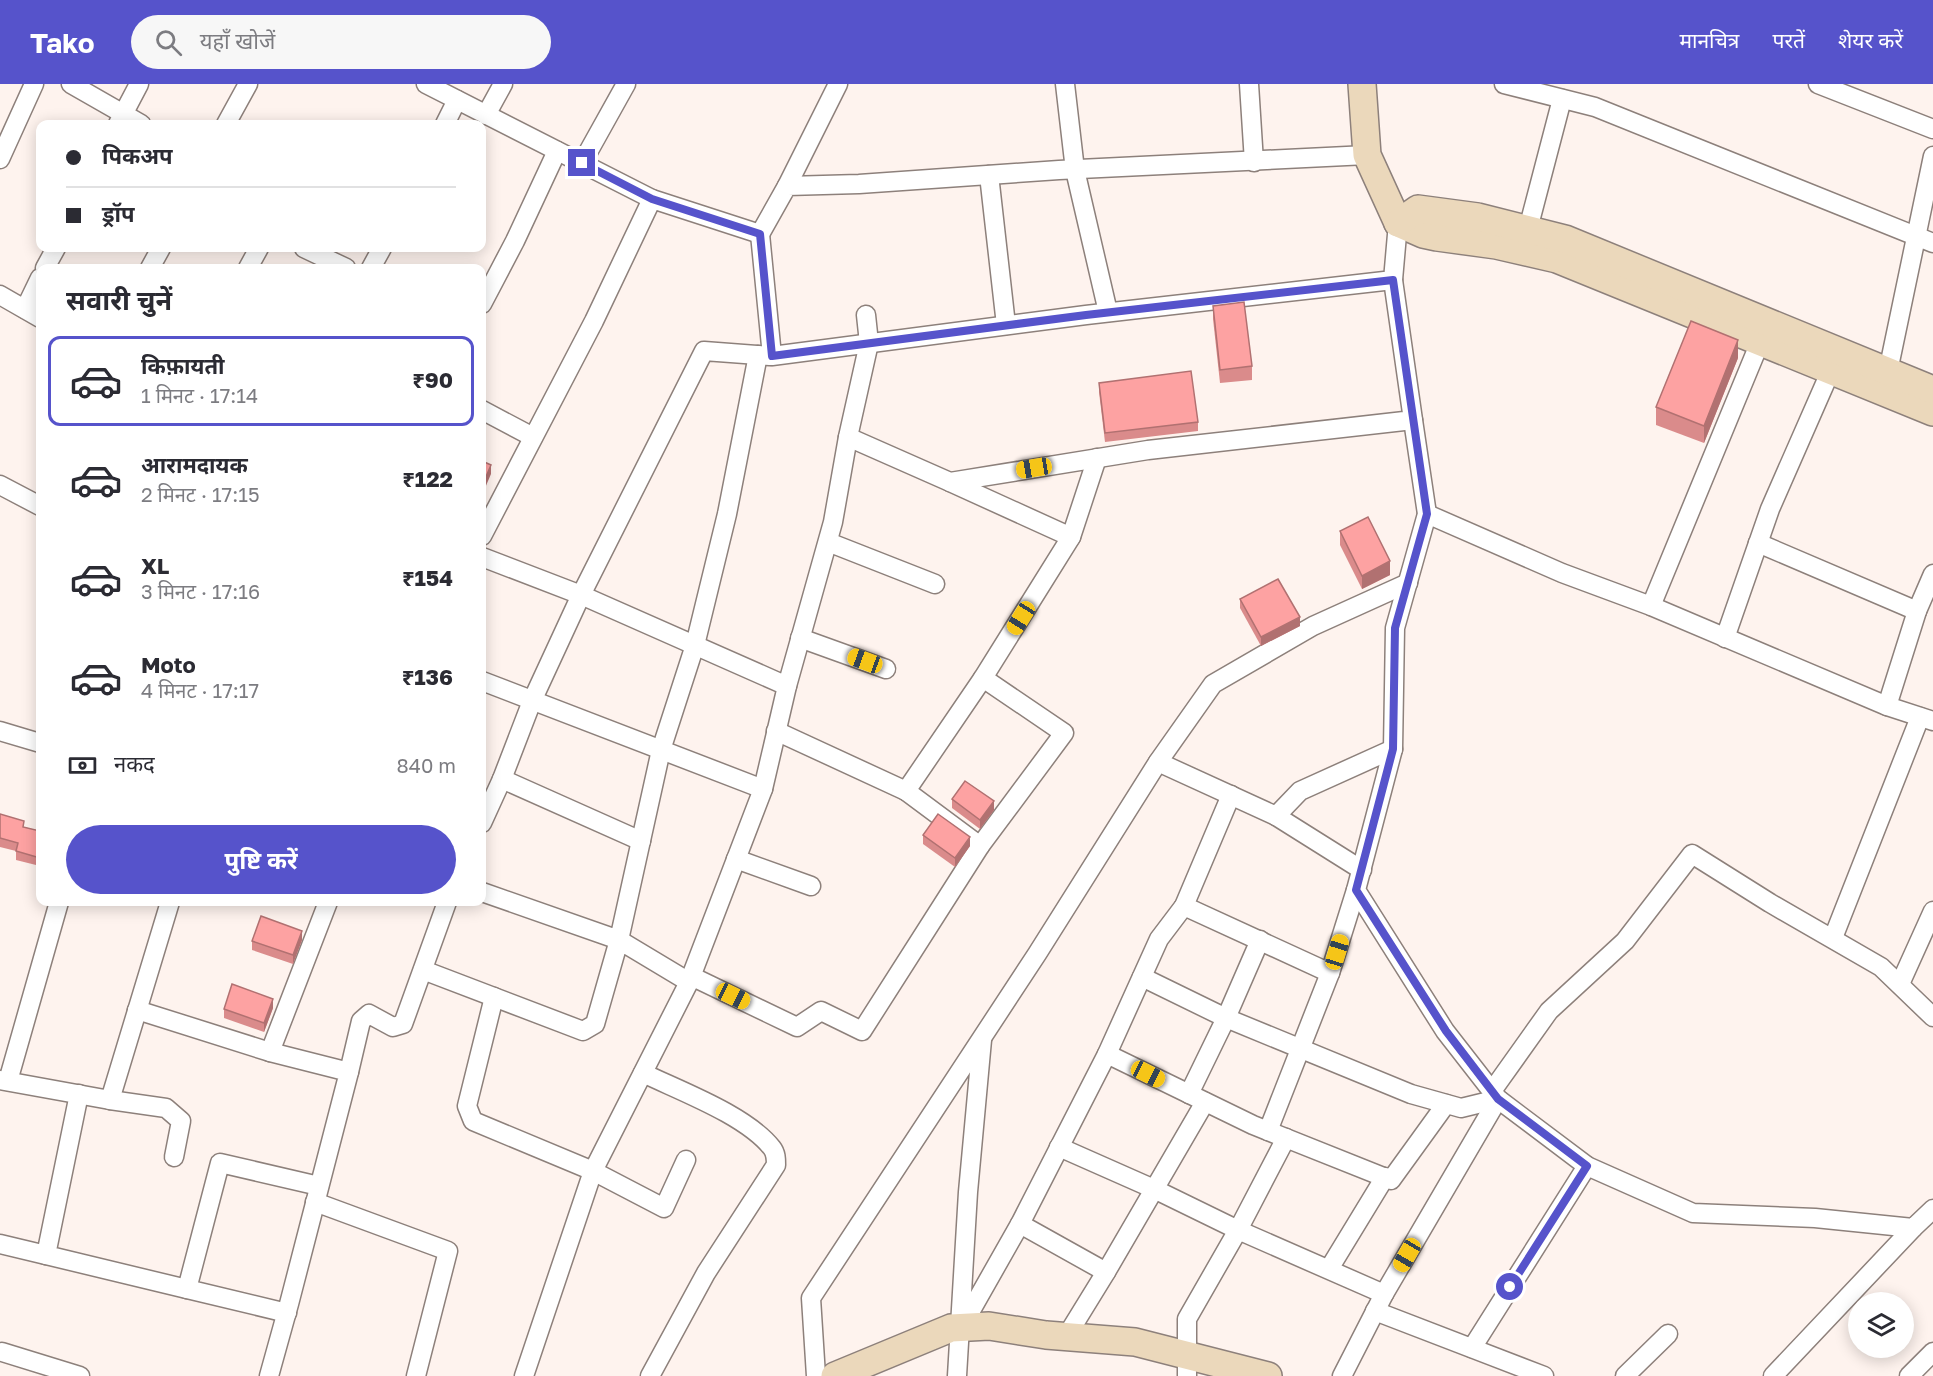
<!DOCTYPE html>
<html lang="hi">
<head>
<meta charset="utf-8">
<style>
	:root { --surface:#fff; --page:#f7f7f7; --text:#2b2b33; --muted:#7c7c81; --line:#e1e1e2; --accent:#5653cb }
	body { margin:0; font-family:"Golos Text","Noto Sans Devanagari",sans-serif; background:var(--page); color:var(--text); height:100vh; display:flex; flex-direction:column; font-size:22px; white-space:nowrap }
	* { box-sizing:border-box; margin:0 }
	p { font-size:20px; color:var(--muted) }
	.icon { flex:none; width:33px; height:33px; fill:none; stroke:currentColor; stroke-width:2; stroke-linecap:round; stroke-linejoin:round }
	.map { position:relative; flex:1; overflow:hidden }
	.drawer { position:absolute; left:36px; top:180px; width:450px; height:642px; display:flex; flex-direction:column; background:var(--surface); border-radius:12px; box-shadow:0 3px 15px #0003 }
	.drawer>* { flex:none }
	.top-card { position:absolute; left:36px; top:36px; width:450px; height:132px; border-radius:12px; box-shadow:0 3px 15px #0003; display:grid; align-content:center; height:132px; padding:0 30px; background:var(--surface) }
	.controls { position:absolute; left:1848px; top:1208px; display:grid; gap:12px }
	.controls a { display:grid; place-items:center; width:66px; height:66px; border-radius:50%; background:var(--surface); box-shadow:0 3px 15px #0003; font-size:30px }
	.end { position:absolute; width:27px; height:27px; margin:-14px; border:8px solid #5653cb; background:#fff; box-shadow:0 0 0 3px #fff }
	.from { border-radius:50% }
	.car { position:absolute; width:18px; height:36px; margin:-18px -9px; border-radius:8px; box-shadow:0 0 4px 2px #0007; background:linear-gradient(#f5c518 24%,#345 0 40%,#f5c518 0 76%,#345 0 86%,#f5c518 0) }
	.top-card b { display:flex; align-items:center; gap:21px; height:57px; font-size:22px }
	.top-card b+b { border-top:2px solid var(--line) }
	.top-card i { width:15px; height:15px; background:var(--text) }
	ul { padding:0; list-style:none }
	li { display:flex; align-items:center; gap:18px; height:90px; margin:0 12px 9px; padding:0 18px; border:3px solid transparent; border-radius:12px }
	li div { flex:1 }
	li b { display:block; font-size:22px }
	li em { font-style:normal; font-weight:700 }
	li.active { border-color:var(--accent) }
	li>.icon { width:54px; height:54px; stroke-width:1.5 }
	h2 { padding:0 30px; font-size:27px; line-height:72px }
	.pay { display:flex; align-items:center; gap:15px; height:66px; padding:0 30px; font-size:22px }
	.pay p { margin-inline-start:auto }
	.primary-button { display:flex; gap:12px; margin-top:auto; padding:12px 30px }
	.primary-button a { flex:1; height:69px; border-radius:36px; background:var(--accent); color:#fff; font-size:24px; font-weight:700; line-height:69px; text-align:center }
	header { display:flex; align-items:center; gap:36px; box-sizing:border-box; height:84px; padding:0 30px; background:var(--accent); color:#fff }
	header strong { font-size:28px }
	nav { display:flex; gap:33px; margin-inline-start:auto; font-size:21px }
	.search { width:420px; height:54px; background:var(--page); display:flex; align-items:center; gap:15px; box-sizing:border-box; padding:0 21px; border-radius:33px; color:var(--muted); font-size:22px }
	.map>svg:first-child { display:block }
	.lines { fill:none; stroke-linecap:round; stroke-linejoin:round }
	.street-casing { stroke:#8d807b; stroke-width:21 }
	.secondary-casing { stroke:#8d807b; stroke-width:30 }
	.street { stroke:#fff; stroke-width:18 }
	.secondary { stroke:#ebd8bb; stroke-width:27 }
	.wall { fill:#da8b8b }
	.shaded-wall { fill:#b17171 }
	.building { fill:#fda2a2; stroke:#b17171; stroke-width:1.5 }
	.route { stroke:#5653cb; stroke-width:8 }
</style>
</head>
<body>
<header>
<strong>Tako</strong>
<div class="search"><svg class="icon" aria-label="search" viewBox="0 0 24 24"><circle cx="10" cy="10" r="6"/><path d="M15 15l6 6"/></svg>यहाँ खोजें</div>
<nav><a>मानचित्र</a><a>परतें</a><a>शेयर करें</a></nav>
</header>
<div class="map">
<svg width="1933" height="1292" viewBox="0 0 1933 1292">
	<rect width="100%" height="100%" fill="#fef3ee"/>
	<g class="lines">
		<defs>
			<g id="street">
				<polyline points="71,0 141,40"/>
				<polyline points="426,0 652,115"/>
				<polyline points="1065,0 1075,86 1108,228"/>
				<polyline points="1249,0 1254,78"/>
				<polyline points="1504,0 1595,23 1933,159"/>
				<polyline points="1818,0 1933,45"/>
				<polyline points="486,31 503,0"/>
				<polyline points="118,40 139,0"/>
				<polyline points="226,40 248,0"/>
				<polyline points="445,40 457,16"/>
				<polyline points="0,75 34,0"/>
				<polyline points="582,79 626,0"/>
				<polyline points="989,91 1006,241"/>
				<polyline points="787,102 838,0"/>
				<polyline points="1528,145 1562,15"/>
				<polyline points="760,150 772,272 1086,231 1393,196 1398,139"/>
				<polyline points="304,164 346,184"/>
				<polyline points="45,184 56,164"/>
				<polyline points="150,184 161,164"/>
				<polyline points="248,184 259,164"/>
				<polyline points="371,184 382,164"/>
				<polyline points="0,211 40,234"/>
				<polyline points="482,220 515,157 557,67"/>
				<polyline points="25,225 40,194"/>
				<polyline points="866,231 869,259 848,353 950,398 1148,366 1413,336 1393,196"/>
				<polyline points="1886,297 1933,72"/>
				<polyline points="482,326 533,353"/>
				<polyline points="950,398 1071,453 1097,374"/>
				<polyline points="0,401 40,422"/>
				<polyline points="1427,430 1562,489 1651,522 1887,622 1933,637"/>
				<polyline points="482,452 594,237 652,115 760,150 787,102 859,100 1059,86 1367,71"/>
				<polyline points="828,458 935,500"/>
				<polyline points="1758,459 1917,527"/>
				<polyline points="482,473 581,511 787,602 763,705"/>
				<polyline points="1651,522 1760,258"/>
				<polyline points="800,554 886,585"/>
				<polyline points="1725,554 1770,425 1831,286"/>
				<polyline points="482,597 763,705 689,898 593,1087 524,1292"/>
				<polyline points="787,602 833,438 848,353"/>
				<polyline points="1887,622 1917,527 1933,490"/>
				<polyline points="0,647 40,659"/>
				<polyline points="776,647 906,707"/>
				<polyline points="1393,665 1356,806 1445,947 1498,1015 1587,1082 1693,1129 1815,1134 1913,1144 1933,1125"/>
				<polyline points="1158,678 1213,600 1313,542 1408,499"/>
				<polyline points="502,695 641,757"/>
				<polyline points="1276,732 1362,786"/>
				<polyline points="482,739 502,695 532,617 581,511 704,267 770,272"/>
				<polyline points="980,762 1064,649 983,594"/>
				<polyline points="736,775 811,802"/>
				<polyline points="482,808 619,856 661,666 695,561 727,430 758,271"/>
				<polyline points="1184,822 1330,889"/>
				<polyline points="1833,854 1920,633"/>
				<polyline points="423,886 583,947 595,940 619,856 689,898"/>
				<polyline points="691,892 797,943 821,927 862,947 980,762 906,707 983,594 1071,453"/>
				<polyline points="1142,893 1226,934 1411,1010 1461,1024 1498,1015"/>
				<polyline points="1900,900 1933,827"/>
				<polyline points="494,913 467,1022 473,1037 593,1087 664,1124 686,1076"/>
				<polyline points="137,926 270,968"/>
				<polyline points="1107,970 1253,1041 1391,1096 1446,1020"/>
				<polyline points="349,988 361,937 369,930 393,943 403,940 447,818"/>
				<path d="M 643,989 C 680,1007 746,1031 772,1064 C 776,1069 776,1075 776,1081 L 706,1189 L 650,1292"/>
				<polyline points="0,996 110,1016 170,818"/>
				<polyline points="8,997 59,818"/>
				<polyline points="1492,1007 1549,927 1625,857 1692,770 1770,819 1881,883 1933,933"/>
				<polyline points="79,1010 46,1171 187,1205"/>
				<polyline points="1189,1010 1226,934 1260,856"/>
				<polyline points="110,1016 166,1024 181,1037 174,1073"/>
				<polyline points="1268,1047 1330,889 1356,806"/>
				<polyline points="1059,1063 1154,1105 1238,1146 1384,1210 1342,1292"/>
				<polyline points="315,1118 448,1167 416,1292"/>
				<polyline points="1020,1140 1106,1188"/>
				<polyline points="0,1160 46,1171"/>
				<polyline points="1329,1185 1385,1093"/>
				<polyline points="1384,1210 1498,1015"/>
				<polyline points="1375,1227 1544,1292"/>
				<polyline points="287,1229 187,1205 220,1079 319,1102"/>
				<polyline points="961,1244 1020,1140 1107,970 1159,855 1184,822 1231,711"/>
				<polyline points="1066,1253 1106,1188 1205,1018"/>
				<polyline points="1472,1264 1587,1082"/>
				<polyline points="2,1268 80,1292"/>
				<polyline points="269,1292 289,1220 349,988 270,968 328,818"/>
				<polyline points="816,1292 811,1214 1037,870 1158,678 1276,732 1300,707 1393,665 1395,544 1427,430 1413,336"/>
				<polyline points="957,1292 968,1108 982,956"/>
				<polyline points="1187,1292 1187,1235 1238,1146 1286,1054"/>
				<polyline points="1625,1292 1668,1250"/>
				<polyline points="1773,1292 1913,1144"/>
				<polyline points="1909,1292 1933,1268"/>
			</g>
			<g id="secondary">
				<polyline points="1362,0 1367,71 1398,139 1423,150 1437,153 1496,161 1557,175 1933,328"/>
				<polyline points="1398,139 1418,125 1478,133 1565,155 1933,306"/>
				<polyline points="835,1292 951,1244 989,1242 1046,1251 1135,1258 1268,1292"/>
			</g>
		</defs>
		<!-- street casing -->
		<use href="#street" class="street-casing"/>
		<!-- secondary casing -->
		<use href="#secondary" class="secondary-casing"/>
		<!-- street -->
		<use href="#street" class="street"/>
		<!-- secondary -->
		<use href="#secondary" class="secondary"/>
	</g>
	<!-- wall -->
	<g class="wall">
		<polygon points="1213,222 1252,282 1252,296 1220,299 1213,235"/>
		<polygon points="1738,274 1704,359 1656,341 1656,323"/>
		<polygon points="1099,299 1198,338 1198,347 1105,358 1099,308"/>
		<polygon points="1340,447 1390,491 1362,505 1340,461"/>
		<polygon points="1240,515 1300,542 1261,562 1240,524"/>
		<polygon points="952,715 994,726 980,745 952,724"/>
		<polygon points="0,730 24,743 40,747 40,782 16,776 16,767 0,763"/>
		<polygon points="923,751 970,762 955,783 923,760"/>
		<polygon points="302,856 293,880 252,866 252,857"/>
		<polygon points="273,924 264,948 224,934 224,925"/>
	</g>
	<!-- shaded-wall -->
	<g class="shaded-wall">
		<polygon points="1738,256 1738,274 1704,359 1704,342"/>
		<polygon points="491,381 491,390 482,411 482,402"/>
		<polygon points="1390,477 1390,491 1362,505 1362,492"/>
		<polygon points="1300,533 1300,542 1261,562 1261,553"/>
		<polygon points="994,717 994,726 980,745 980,736"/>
		<polygon points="970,753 970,762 955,783 955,774"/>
		<polygon points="302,847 302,856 293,880 293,871"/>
		<polygon points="273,915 273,924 264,948 264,939"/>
	</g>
	<!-- building -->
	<g class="building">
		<polygon points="1244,218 1252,282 1220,286 1213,222"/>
		<polygon points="1691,237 1738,256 1704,342 1656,323"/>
		<polygon points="1191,287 1198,338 1105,349 1099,299"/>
		<polygon points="482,377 491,381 482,402"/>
		<polygon points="1368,433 1390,477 1362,492 1340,447"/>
		<polygon points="1278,495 1300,533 1261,553 1240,515"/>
		<polygon points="965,697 994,717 980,736 952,715"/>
		<polygon points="0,730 24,737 23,743 40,747 40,774 16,767 18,759 0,754"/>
		<polygon points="938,730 970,753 955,774 923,751"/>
		<polygon points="261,832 302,847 293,871 252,857"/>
		<polygon points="232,900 273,915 264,939 224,925"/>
	</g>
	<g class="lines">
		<!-- route -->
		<polyline class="route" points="582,79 652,115 760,150 772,272 1086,231 1393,196 1427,430 1395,544 1393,665 1356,806 1446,947 1498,1015 1587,1082 1510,1203"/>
	</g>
</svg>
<div class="controls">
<a><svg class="icon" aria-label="layers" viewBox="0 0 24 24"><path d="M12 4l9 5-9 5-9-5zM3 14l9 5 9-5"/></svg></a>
</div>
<i class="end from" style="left:1510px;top:1203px"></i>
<i class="end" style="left:582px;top:79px"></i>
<i class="car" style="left:1034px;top:384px;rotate:261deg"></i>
<i class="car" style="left:1021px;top:534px;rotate:212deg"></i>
<i class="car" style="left:865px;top:577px;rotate:290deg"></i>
<i class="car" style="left:1337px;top:868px;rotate:17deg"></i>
<i class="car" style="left:733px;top:912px;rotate:116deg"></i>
<i class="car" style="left:1148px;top:990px;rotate:117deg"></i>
<i class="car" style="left:1407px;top:1171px;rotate:210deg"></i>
<div class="top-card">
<b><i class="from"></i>पिकअप</b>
<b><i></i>ड्रॉप</b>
</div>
<section class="drawer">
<h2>सवारी चुनें</h2>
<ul>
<li class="active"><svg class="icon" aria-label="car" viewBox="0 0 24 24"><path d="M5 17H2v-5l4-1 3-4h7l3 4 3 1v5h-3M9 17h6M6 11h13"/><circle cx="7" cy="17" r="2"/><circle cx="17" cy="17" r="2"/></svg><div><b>किफ़ायती</b><p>1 मिनट · 17:14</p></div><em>₹90</em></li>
<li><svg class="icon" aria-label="car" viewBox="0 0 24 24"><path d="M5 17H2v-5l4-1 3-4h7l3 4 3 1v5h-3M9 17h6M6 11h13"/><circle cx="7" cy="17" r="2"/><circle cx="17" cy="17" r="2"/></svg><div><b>आरामदायक</b><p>2 मिनट · 17:15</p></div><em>₹122</em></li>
<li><svg class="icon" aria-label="car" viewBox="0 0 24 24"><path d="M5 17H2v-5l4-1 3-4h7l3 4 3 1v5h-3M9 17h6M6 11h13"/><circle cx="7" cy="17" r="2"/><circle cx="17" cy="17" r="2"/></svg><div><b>XL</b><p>3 मिनट · 17:16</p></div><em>₹154</em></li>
<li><svg class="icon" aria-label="car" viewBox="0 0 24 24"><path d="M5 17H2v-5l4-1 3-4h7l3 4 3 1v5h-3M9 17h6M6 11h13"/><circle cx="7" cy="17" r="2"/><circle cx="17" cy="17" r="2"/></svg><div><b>Moto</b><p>4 मिनट · 17:17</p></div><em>₹136</em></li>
</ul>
<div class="pay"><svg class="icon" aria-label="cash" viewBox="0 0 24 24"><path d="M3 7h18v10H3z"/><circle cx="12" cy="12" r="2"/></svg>नकद<p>840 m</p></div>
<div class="primary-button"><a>पुष्टि करें</a></div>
</section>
</div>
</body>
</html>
